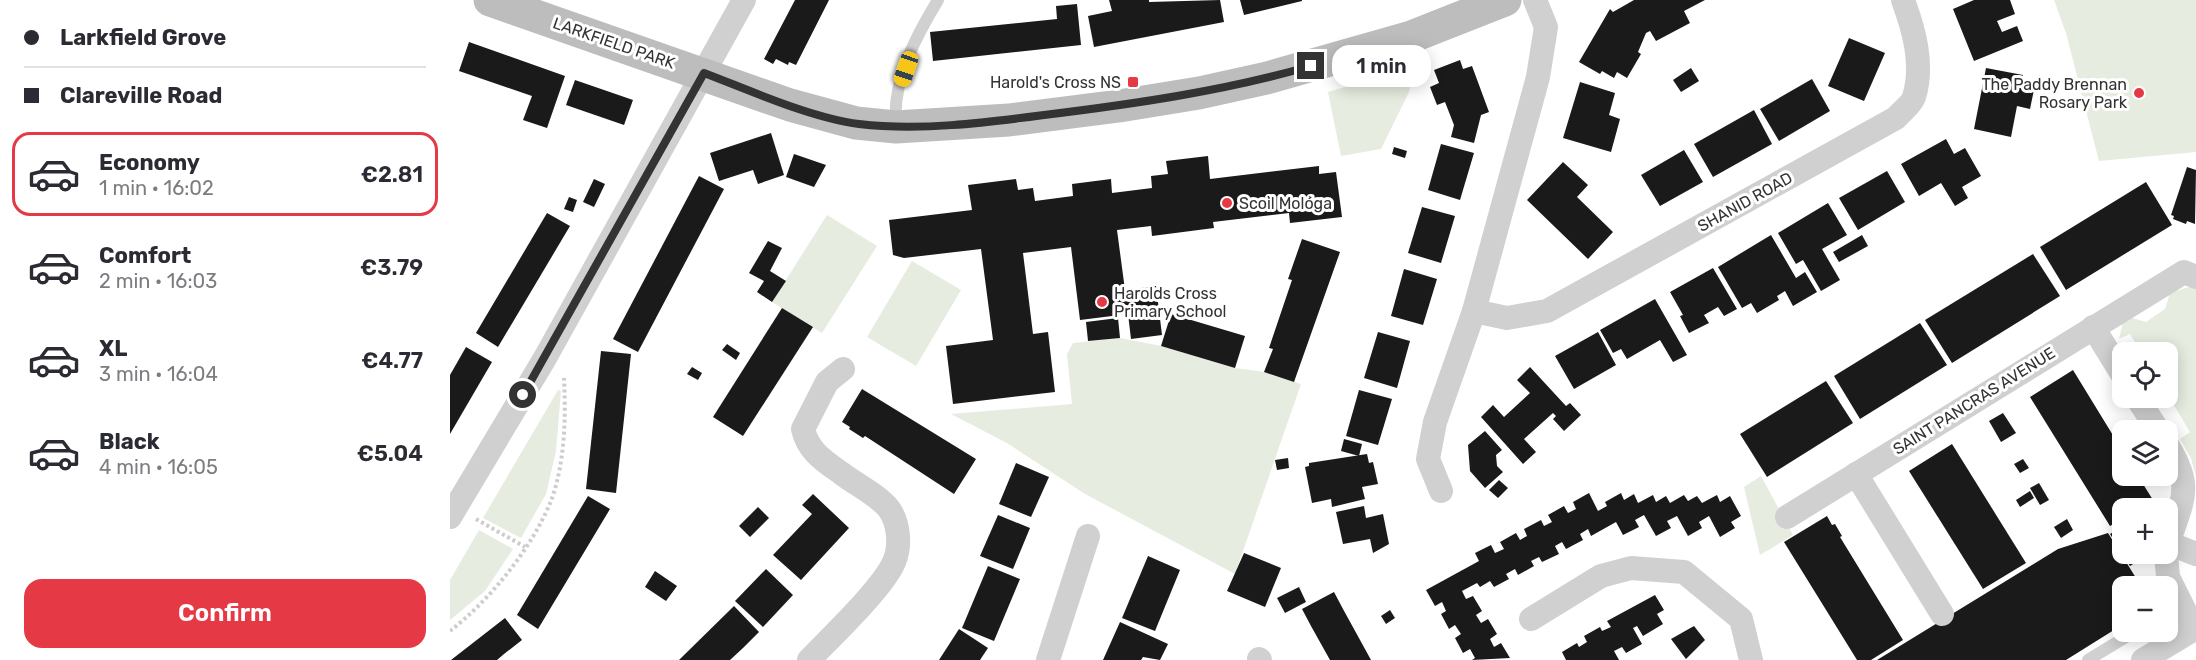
<!DOCTYPE html>
<html lang="en">
<head>
<meta charset="utf-8">
<style>
	:root { --surface:#fff; --page:#f2f2f3; --text:#2b2b33; --muted:#7c7c81; --line:#e1e1e2; --accent:#e63946 }
	body { margin:0; font-family:Rubik,sans-serif; background:var(--page); color:var(--text); height:100vh; display:flex; flex-direction:column; font-size:22px; white-space:nowrap }
	* { box-sizing:border-box; margin:0 }
	p { font-size:20px; color:var(--muted) }
	.icon { flex:none; width:33px; height:33px; fill:none; stroke:currentColor; stroke-width:2; stroke-linecap:round; stroke-linejoin:round }
	.map { position:relative; flex:1; overflow:hidden }
	.details { display:flex; flex-direction:column; background:var(--surface); width:450px }
	.details>* { flex:none }
	.banner { display:grid; align-content:center; height:132px; padding:0 24px; background:var(--surface) }
	.fabs { position:absolute; left:1662px; top:342px; display:grid; gap:12px }
	.fabs a { display:grid; place-items:center; width:66px; height:66px; border-radius:12px; background:var(--surface); box-shadow:0 3px 15px #0003; font-size:30px }
	.end { position:absolute; width:27px; height:27px; margin:-14px; border:8px solid #333; background:#fff; box-shadow:0 0 0 3px #fff }
	.from { border-radius:50% }
	.bubble { position:absolute; height:42px; border-radius:18px; background:var(--surface); box-shadow:0 3px 15px #0003; font-size:20px; font-weight:600; line-height:42px; text-align:center }
	.car { position:absolute; width:18px; height:36px; margin:-18px -9px; border-radius:8px; box-shadow:0 0 4px 2px #0007; background:linear-gradient(#f5c518 24%,#345 0 40%,#f5c518 0 76%,#345 0 86%,#f5c518 0) }
	.banner b { display:flex; align-items:center; gap:21px; height:57px; font-size:22px }
	.banner b+b { border-top:2px solid var(--line) }
	.banner i { width:15px; height:15px; background:var(--text) }
	ul { padding:0; list-style:none }
	li { display:flex; align-items:center; gap:18px; height:84px; margin:0 12px 9px; padding:0 12px; border:3px solid transparent; border-radius:18px }
	li div { flex:1 }
	li b { display:block; font-size:22px }
	li em { font-style:normal; font-weight:600 }
	li.current { border-color:var(--accent) }
	li>.icon { width:54px; height:54px; stroke-width:1.5 }
	.primary-button { display:flex; gap:12px; margin-top:auto; padding:12px 24px }
	.primary-button a { flex:1; height:69px; border-radius:18px; background:var(--accent); color:#fff; font-size:24px; font-weight:600; line-height:69px; text-align:center }
	main { display:flex; flex:1; min-height:0 }
	.map>svg:first-child { display:block }
	.green { fill:#e6ecdf }
	.building { fill:#1a1a1a }
	.lines { fill:none; stroke-linecap:round; stroke-linejoin:round }
	.path { stroke:#cdcdcd; stroke-width:4; stroke-dasharray:3 3; stroke-linecap:butt }
	.lane { stroke:#d0d0d0; stroke-width:12 }
	.street { stroke:#d0d0d0; stroke-width:24 }
	.secondary { stroke:#bdbdbd; stroke-width:33 }
	.route { stroke:#333; stroke-width:8 }
	.poi-dot { fill:#e63946; stroke:#fff; stroke-width:2 }
	.labels { text-anchor:middle; dominant-baseline:central; stroke-width:6; stroke-linejoin:round; paint-order:stroke }
	.street-label { font-size:16px; fill:#333; stroke:#fff }
	.poi-label { font-size:16px; fill:#333; stroke:#fff; text-anchor:end }
</style>
</head>
<body>
<main>
<section class="details">
<div class="banner">
<b><i class="from"></i>Larkfield Grove</b>
<b><i></i>Clareville Road</b>
</div>
<ul>
<li class="current"><svg class="icon" aria-label="car" viewBox="0 0 24 24"><path d="M5 17H2v-5l4-1 3-4h7l3 4 3 1v5h-3M9 17h6M6 11h13"/><circle cx="7" cy="17" r="2"/><circle cx="17" cy="17" r="2"/></svg><div><b>Economy</b><p>1 min · 16:02</p></div><em>€2.81</em></li>
<li><svg class="icon" aria-label="car" viewBox="0 0 24 24"><path d="M5 17H2v-5l4-1 3-4h7l3 4 3 1v5h-3M9 17h6M6 11h13"/><circle cx="7" cy="17" r="2"/><circle cx="17" cy="17" r="2"/></svg><div><b>Comfort</b><p>2 min · 16:03</p></div><em>€3.79</em></li>
<li><svg class="icon" aria-label="car" viewBox="0 0 24 24"><path d="M5 17H2v-5l4-1 3-4h7l3 4 3 1v5h-3M9 17h6M6 11h13"/><circle cx="7" cy="17" r="2"/><circle cx="17" cy="17" r="2"/></svg><div><b>XL</b><p>3 min · 16:04</p></div><em>€4.77</em></li>
<li><svg class="icon" aria-label="car" viewBox="0 0 24 24"><path d="M5 17H2v-5l4-1 3-4h7l3 4 3 1v5h-3M9 17h6M6 11h13"/><circle cx="7" cy="17" r="2"/><circle cx="17" cy="17" r="2"/></svg><div><b>Black</b><p>4 min · 16:05</p></div><em>€5.04</em></li>
</ul>
<div class="primary-button"><a>Confirm</a></div>
</section>
<div class="map">
<svg width="1746" height="660" viewBox="0 0 1746 660">
	<rect width="100%" height="100%" fill="#fff"/>
	<!-- green -->
	<g class="green">
		<polygon points="1604,0 1746,0 1746,152 1649,161 1616,33"/>
		<polygon points="964,67 959,92 931,149 891,156 878,92"/>
		<polygon points="377,215 427,246 372,333 322,302"/>
		<polygon points="462,261 511,290 466,366 417,337"/>
		<polygon points="1739,287 1746,289 1746,477 1741,458 1730,439 1740,432 1718,395 1718,352 1691,352 1680,334 1669,339 1673,322 1682,318 1696,322 1715,309 1720,293"/>
		<polygon points="670,338 711,346 785,368 814,372 851,384 785,574 635,494 557,443 501,414 622,404 617,354 623,343"/>
		<polygon points="108,390 111,391 106,451 96,494 71,538 33,518"/>
		<polygon points="1311,476 1343,535 1310,555 1294,487"/>
		<polygon points="29,530 63,549 35,591 0,620 0,580"/>
	</g>
	<!-- building -->
	<g class="building">
		<polygon points="345,0 379,0 346,65 339,62 338,65 326,59 323,64 314,59"/>
		<polygon points="659,0 699,0 699,2 770,0 774,22 644,47 638,16 662,11"/>
		<polygon points="790,0 852,0 852,1 794,15"/>
		<polygon points="1184,0 1255,0 1234,11 1240,23 1206,41 1200,31 1196,33 1188,52 1191,54 1177,78 1167,72 1164,78 1152,71 1150,74 1129,62 1160,9 1163,12"/>
		<polygon points="1524,0 1560,0 1565,14 1547,21 1552,32 1567,26 1573,41 1524,61 1503,9"/>
		<polygon points="627,4 631,45 483,61 480,32 607,19 606,6"/>
		<polygon points="1399,38 1435,53 1414,101 1378,86"/>
		<polygon points="19,42 115,76 97,128 73,120 82,96 9,71"/>
		<polygon points="1010,60 1013,69 1022,66 1039,112 1031,115 1024,143 1001,137 1004,125 995,102 987,105 980,87 989,83 984,70"/>
		<polygon points="1241,68 1249,81 1231,92 1223,80"/>
		<polygon points="1536,68 1573,75 1571,83 1585,85 1580,109 1567,106 1561,137 1524,129"/>
		<polygon points="1362,79 1380,111 1329,141 1310,109"/>
		<polygon points="125,80 183,100 174,125 116,105"/>
		<polygon points="1130,82 1165,93 1159,115 1170,119 1161,152 1113,138"/>
		<polygon points="1304,110 1322,144 1263,177 1244,144"/>
		<polygon points="321,133 334,175 308,184 303,170 269,181 260,153"/>
		<polygon points="1496,139 1504,154 1515,148 1531,176 1512,187 1518,198 1505,206 1491,183 1469,196 1451,164"/>
		<polygon points="991,144 1024,153 1010,200 978,190"/>
		<polygon points="944,147 957,151 955,158 942,154"/>
		<polygon points="1234,150 1253,182 1210,206 1191,175"/>
		<polygon points="344,154 376,165 364,187 336,177"/>
		<polygon points="758,156 760,179 869,166 869,174 886,172 892,217 840,223 839,213 763,222 764,228 702,236 701,226 667,230 675,290 706,286 712,335 681,339 678,314 630,320 621,247 573,253 583,334 598,332 605,392 503,404 496,346 543,340 531,249 454,258 443,255 439,220 522,210 518,185 566,179 568,190 583,188 585,201 623,196 622,184 661,179 662,193 702,188 701,176 718,174 716,161"/>
		<polygon points="1113,162 1138,185 1127,197 1163,232 1138,259 1077,200"/>
		<polygon points="1737,167 1746,170 1745,224 1737,221 1736,224 1723,219 1724,216 1721,215"/>
		<polygon points="1437,171 1455,202 1408,230 1389,198"/>
		<polygon points="249,176 274,189 188,352 163,339"/>
		<polygon points="144,179 155,184 144,207 133,202"/>
		<polygon points="1696,182 1722,225 1616,290 1590,247"/>
		<polygon points="119,197 127,200 123,212 114,209"/>
		<polygon points="1378,203 1397,235 1372,249 1390,280 1371,291 1353,260 1346,264 1328,233"/>
		<polygon points="972,207 1005,216 991,263 958,253"/>
		<polygon points="97,213 120,226 48,347 26,333"/>
		<polygon points="1321,235 1346,278 1355,272 1367,292 1343,306 1335,291 1327,296 1329,300 1307,313 1301,303 1292,308 1268,267"/>
		<polygon points="1412,235 1418,246 1389,262 1383,252"/>
		<polygon points="852,239 890,252 844,382 814,372 823,349 819,348 842,280 838,279"/>
		<polygon points="318,241 332,248 320,271 336,281 322,302 307,292 314,281 299,273"/>
		<polygon points="1583,254 1610,296 1502,363 1475,320"/>
		<polygon points="1263,268 1287,309 1274,316 1268,307 1254,315 1259,323 1239,333 1230,316 1233,315 1220,292"/>
		<polygon points="954,269 987,279 973,325 941,316"/>
		<polygon points="1205,299 1237,355 1223,362 1210,340 1177,359 1171,349 1163,353 1150,330"/>
		<polygon points="332,308 363,327 293,436 263,417"/>
		<polygon points="721,314 795,336 785,368 711,346"/>
		<polygon points="668,318 670,338 638,341 636,322"/>
		<polygon points="1470,323 1497,365 1410,419 1384,376"/>
		<polygon points="928,332 960,341 947,388 914,378"/>
		<polygon points="1148,332 1166,365 1124,389 1105,356"/>
		<polygon points="277,344 290,353 286,360 272,350"/>
		<polygon points="16,347 42,362 0,434 0,375"/>
		<polygon points="151,351 181,354 166,493 136,489"/>
		<polygon points="242,367 252,373 248,380 237,374"/>
		<polygon points="1080,367 1116,406 1120,403 1131,415 1114,431 1103,419 1106,416 1103,413 1074,439 1086,452 1073,464 1031,417 1043,405 1054,417 1080,393 1067,380"/>
		<polygon points="1623,370 1672,450 1672,476 1688,476 1703,500 1689,508 1672,508 1672,519 1660,526 1580,397"/>
		<polygon points="1376,381 1403,423 1317,477 1290,434"/>
		<polygon points="412,389 526,459 504,494 415,436 413,438 399,429 400,427 392,422"/>
		<polygon points="909,390 942,399 928,445 896,436"/>
		<polygon points="1553,413 1566,433 1551,442 1539,421"/>
		<polygon points="1035,431 1052,450 1046,455 1047,466 1053,472 1035,488 1020,471 1018,445"/>
		<polygon points="894,439 912,444 909,456 891,451"/>
		<polygon points="1502,444 1576,563 1533,589 1459,471"/>
		<polygon points="917,454 919,463 923,462 928,484 912,487 915,499 882,507 881,499 862,503 855,467 859,466 859,463"/>
		<polygon points="838,458 839,468 827,470 825,460"/>
		<polygon points="1573,459 1579,468 1570,473 1564,464"/>
		<polygon points="566,463 599,477 581,517 549,504"/>
		<polygon points="1049,480 1058,488 1048,498 1039,490"/>
		<polygon points="1589,483 1599,500 1590,505 1580,488"/>
		<polygon points="1580,491 1584,498 1570,507 1566,500"/>
		<polygon points="1139,493 1148,511 1157,506 1155,502 1171,493 1174,500 1184,494 1188,503 1203,495 1206,502 1216,496 1220,503 1234,495 1238,501 1247,496 1252,503 1267,495 1270,502 1280,496 1291,516 1281,522 1285,528 1270,537 1259,516 1249,522 1252,528 1238,536 1227,516 1217,521 1221,528 1206,536 1194,515 1185,520 1189,527 1173,535 1166,522 1141,536 1138,529 1130,534 1133,540 1116,549 1112,542 1105,546 1109,554 1092,562 1089,557 1081,561 1084,566 1068,575 1065,569 1056,574 1059,579 1044,587 1040,581 1030,587 1027,583 1012,591 1016,599 1023,596 1032,611 1026,615 1031,623 1038,619 1047,634 1040,639 1044,647 1051,643 1060,658 1022,660 1025,658 1020,649 1013,653 1005,638 1011,634 1005,625 999,629 991,614 996,611 992,602 985,606 976,590 1029,561 1025,553 1041,545 1045,553 1054,549 1050,542 1066,533 1070,540 1077,536 1074,529 1091,520 1094,526 1102,522 1098,515 1114,506 1118,513 1126,509 1123,502"/>
		<polygon points="363,494 399,528 351,580 323,555 362,514 352,505"/>
		<polygon points="138,496 160,509 88,629 67,615"/>
		<polygon points="914,506 916,518 933,514 939,544 923,553 920,539 893,544 886,512"/>
		<polygon points="308,507 319,518 300,537 289,526"/>
		<polygon points="548,515 580,528 563,569 530,556"/>
		<polygon points="1377,516 1382,525 1385,524 1392,536 1390,537 1453,640 1421,660 1407,660 1334,542"/>
		<polygon points="1617,519 1623,530 1611,538 1604,527"/>
		<polygon points="1672,527 1672,554 1699,554 1680,566 1660,534"/>
		<polygon points="1658,533 1691,586 1672,586 1672,625 1616,660 1427,660 1608,549"/>
		<polygon points="794,553 831,568 815,607 777,591"/>
		<polygon points="698,556 730,570 705,631 672,618"/>
		<polygon points="538,566 570,579 544,641 512,628"/>
		<polygon points="316,569 343,595 313,627 285,601"/>
		<polygon points="205,571 227,586 216,601 195,587"/>
		<polygon points="849,587 856,602 835,613 827,598"/>
		<polygon points="884,592 893,609 921,660 880,660 861,626 852,609"/>
		<polygon points="1205,595 1214,610 1207,614 1213,624 1193,636 1187,626 1183,628 1192,644 1176,653 1172,647 1164,651 1169,660 1116,660 1112,652 1127,643 1129,647 1137,642 1134,636 1150,627 1152,631 1161,627 1157,621"/>
		<polygon points="284,606 309,632 293,648 280,660 229,660"/>
		<polygon points="940,610 945,618 936,624 931,616"/>
		<polygon points="55,618 72,640 54,654 47,660 1,660"/>
		<polygon points="670,622 718,644 710,660 693,657 691,660 653,660"/>
		<polygon points="1244,626 1255,640 1236,659 1221,639"/>
		<polygon points="509,629 538,648 530,660 489,660"/>
	</g>
	<g class="lines">
		<!-- path -->
		<g class="path">
			<polyline points="26,519 75,547"/>
			<path d="M 0,631 C 40,600 82,548 101,501 C 115,463 116,418 114,378"/>
		</g>
		<!-- lane -->
		<g class="lane">
			<path d="M 446,124 C 442,81 466,36 488,0"/>
			<polyline points="1638,660 1684,632"/>
		</g>
		<!-- street -->
		<g class="street">
			<path d="M 1024,311 L 1057,318 L 1097,311 L 1446,118 C 1451,112 1462,104 1464,97 C 1474,65 1464,30 1453,0"/>
			<polyline points="1643,327 1672,374"/>
			<polyline points="1687,398 1708,430"/>
			<path d="M 1718,446 C 1744,488 1732,500 1718,544"/>
			<polyline points="1406,474 1492,614"/>
			<polyline points="991,491 978,459 985,422 1024,311 1088,77 1096,27 1085,0"/>
			<polyline points="0,517 95,358 294,0"/>
			<polyline points="1337,517 1734,272 1746,277"/>
			<polyline points="1718,543 1746,554"/>
			<polyline points="1716,554 1718,577 1744,629"/>
			<polyline points="1081,619 1151,576 1181,568 1234,572 1291,619 1301,660"/>
			<polyline points="809,659 810,660"/>
			<path d="M 359,660 C 380,638 433,588 444,562 C 451,546 449,523 439,509 C 428,495 405,484 391,473 C 374,461 358,451 353,429 L 377,382 L 393,369"/>
			<polyline points="598,660 638,536"/>
			<polyline points="1693,660 1746,628"/>
		</g>
		<!-- secondary -->
		<polyline class="secondary" points="40,0 340,105 406,123 446,127 559,120 669,106 749,93 817,78 961,37 1055,0"/>
	</g>
	<g class="lines">
		<!-- route -->
		<path class="route" d="M 73,395 L 254,73 C 299,90 361,118 409,124 C 469,131 534,123 594,115 C 684,104 774,91 861,66"/>
	</g>
	<!-- markers -->
	<g class="poi-dot">
		<rect x="677" y="76" width="12" height="12" rx="3"/>
		<circle cx="1689" cy="93" r="6"/>
		<circle cx="777" cy="203" r="6"/>
		<circle cx="652" cy="302" r="6"/>
	</g>
	<g class="labels">
		<!-- street labels -->
		<g class="street-label">
			<text transform="translate(164 43) rotate(19)">LARKFIELD PARK</text>
			<text transform="translate(1295 202) rotate(-29)">SHANID ROAD</text>
			<text transform="translate(1524 401) rotate(-32)">SAINT PANCRAS AVENUE</text>
		</g>
		<!-- poi labels -->
		<g class="poi-label">
			<text x="671" y="82">Harold's Cross NS</text>
			<text x="1677" y="84">The Paddy Brennan<tspan x="1677" dy="18">Rosary Park</tspan></text>
			<text x="789" y="203" text-anchor="start">Scoil Mológa</text>
			<text x="664" y="293" text-anchor="start">Harolds Cross<tspan x="664" dy="18">Primary School</tspan></text>
		</g>
	</g>
</svg>
<div class="fabs">
<a><svg class="icon" aria-label="locate" viewBox="0 0 24 24"><circle cx="12" cy="12" r="6"/><path d="M12 2v4M12 18v4M2 12h4M18 12h4"/></svg></a>
<a><svg class="icon" aria-label="layers" viewBox="0 0 24 24"><path d="M12 4l9 5-9 5-9-5zM3 14l9 5 9-5"/></svg></a>
<a>+</a>
<a>−</a>
</div>
<i class="end from" style="left:73px;top:395px"></i>
<i class="end" style="left:861px;top:66px"></i>
<div class="bubble" style="left:882px;top:45px;width:99px">1 min</div>
<i class="car" style="left:456px;top:69px;rotate:199deg"></i>
</div>
</main>
</body>
</html>
